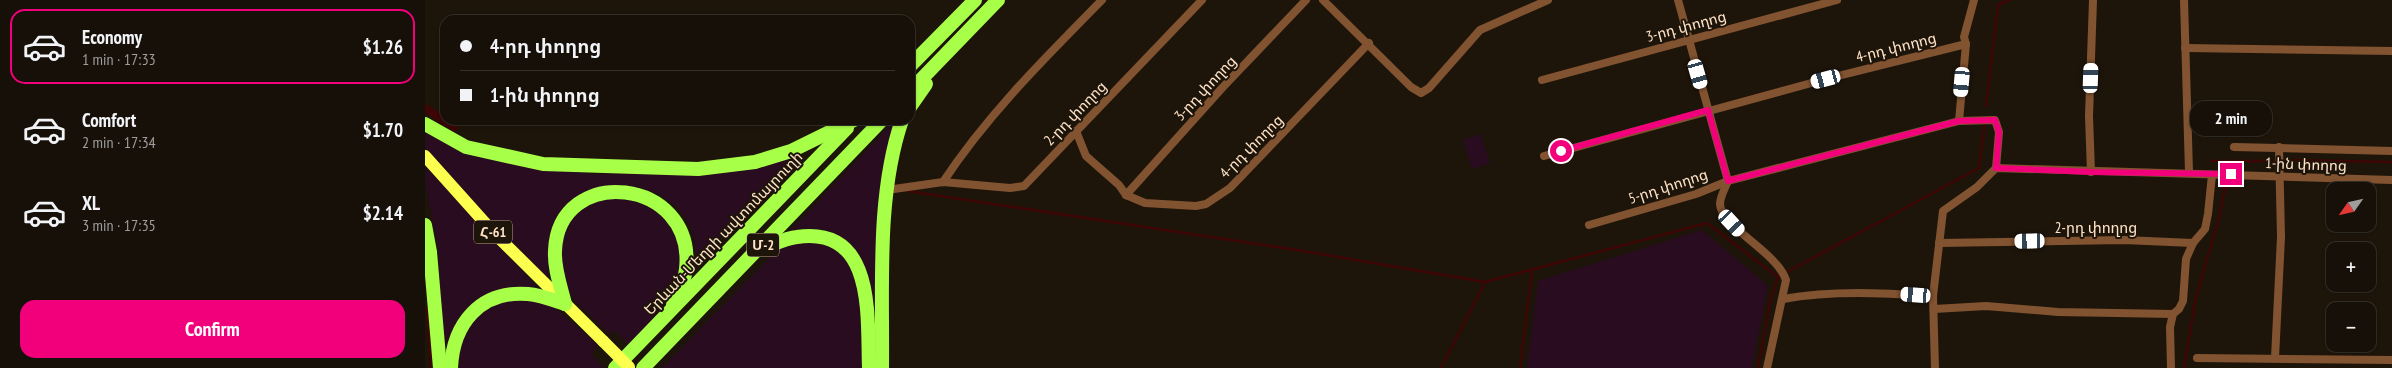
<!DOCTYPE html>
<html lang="en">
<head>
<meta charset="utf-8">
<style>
	:root { --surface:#161008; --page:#1f1912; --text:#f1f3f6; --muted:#9e9d9c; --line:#353029; --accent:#f2007c }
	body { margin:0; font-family:"PT Sans Narrow","Noto Sans Armenian",sans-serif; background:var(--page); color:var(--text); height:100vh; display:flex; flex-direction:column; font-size:19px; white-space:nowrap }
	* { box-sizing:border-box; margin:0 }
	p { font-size:16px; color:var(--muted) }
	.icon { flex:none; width:28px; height:28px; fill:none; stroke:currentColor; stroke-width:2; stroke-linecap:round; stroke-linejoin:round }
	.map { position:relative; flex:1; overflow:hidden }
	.drawer { display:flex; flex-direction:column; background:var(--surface); width:425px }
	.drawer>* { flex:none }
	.hud { position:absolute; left:15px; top:15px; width:475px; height:110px; border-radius:15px; box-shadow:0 1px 4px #0004,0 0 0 1px var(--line); display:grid; align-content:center; height:110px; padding:0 20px; background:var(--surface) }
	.needle { width:32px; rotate:236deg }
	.fabs { position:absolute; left:1901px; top:182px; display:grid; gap:10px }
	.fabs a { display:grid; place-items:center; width:50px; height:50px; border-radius:10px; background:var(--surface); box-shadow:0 1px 4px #0004,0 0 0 1px var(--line); font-size:25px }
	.end { position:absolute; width:22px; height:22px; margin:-11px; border:6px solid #f2007c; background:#fff; box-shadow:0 0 0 2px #fff }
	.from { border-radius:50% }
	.bubble { position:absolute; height:35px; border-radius:15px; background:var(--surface); box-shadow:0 1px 4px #0004,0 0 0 1px var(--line); font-size:16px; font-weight:700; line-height:35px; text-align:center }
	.car { position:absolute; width:15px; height:30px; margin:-15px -8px; border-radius:6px; box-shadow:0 0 4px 1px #0007; background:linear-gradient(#fff 24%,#345 0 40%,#fff 0 76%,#345 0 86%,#fff 0) }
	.hud b { display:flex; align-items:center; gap:18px; height:48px; font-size:19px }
	.hud b+b { border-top:1px solid var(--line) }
	.hud i { width:12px; height:12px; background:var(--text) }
	ul { padding:9px 0 0; list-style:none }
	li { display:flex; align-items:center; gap:15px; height:75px; margin:0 10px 8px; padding:0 10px; border:2px solid transparent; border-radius:15px }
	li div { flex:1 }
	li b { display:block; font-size:19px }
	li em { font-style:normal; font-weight:700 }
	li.on { border-color:var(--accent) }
	li>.icon { width:45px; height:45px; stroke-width:1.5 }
	.button { display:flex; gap:10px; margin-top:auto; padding:10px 20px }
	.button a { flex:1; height:58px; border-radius:15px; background:var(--accent); color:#fff; font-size:20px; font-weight:700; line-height:58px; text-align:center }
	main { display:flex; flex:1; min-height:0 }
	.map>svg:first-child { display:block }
	.green { fill:#290c1f }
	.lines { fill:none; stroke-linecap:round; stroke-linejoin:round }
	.stream { stroke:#3d0504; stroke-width:2.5 }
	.canal { stroke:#3d0504; stroke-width:8 }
	.minor { stroke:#825330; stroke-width:8 }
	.primary { stroke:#fdff4e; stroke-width:12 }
	.trunk { stroke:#a8ff48; stroke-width:14 }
	.primary-bridge { stroke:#fdff4e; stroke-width:12 }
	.route { stroke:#f2007c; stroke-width:6 }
	.labels { text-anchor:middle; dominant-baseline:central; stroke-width:4; stroke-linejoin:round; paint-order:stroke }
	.shield { fill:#1e150a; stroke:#bca58e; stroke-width:1 }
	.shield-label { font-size:14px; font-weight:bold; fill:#ffe3c7 }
	.street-label { font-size:15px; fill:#ffe3c7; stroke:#1e150a }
</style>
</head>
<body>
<main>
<section class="drawer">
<ul>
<li class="on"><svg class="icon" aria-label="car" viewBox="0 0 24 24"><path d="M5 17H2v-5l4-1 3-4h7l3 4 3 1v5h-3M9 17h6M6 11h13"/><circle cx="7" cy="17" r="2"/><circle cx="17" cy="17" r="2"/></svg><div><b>Economy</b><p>1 min · 17:33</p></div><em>$1.26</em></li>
<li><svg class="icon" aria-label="car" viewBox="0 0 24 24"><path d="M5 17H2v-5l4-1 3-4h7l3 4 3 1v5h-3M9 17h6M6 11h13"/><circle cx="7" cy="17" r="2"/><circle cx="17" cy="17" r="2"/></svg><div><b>Comfort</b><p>2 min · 17:34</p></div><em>$1.70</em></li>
<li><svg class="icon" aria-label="car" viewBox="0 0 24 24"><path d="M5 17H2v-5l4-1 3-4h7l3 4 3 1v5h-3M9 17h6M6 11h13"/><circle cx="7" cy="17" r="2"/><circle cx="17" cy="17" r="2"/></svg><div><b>XL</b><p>3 min · 17:35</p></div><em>$2.14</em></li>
</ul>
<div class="button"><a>Confirm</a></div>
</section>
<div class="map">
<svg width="1967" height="368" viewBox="0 0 1967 368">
	<rect width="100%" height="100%" fill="#1e150a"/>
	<!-- green -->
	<g class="green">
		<polygon points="471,120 452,335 446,285 431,250 402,230 377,228 364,232"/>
		<path d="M 0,132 L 37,152 L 90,165 L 169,174 L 328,169 L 372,154 L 268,267 C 282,206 213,169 163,193 C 155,197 146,201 140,207 C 125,225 127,255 122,277 L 64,219 L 0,147 Z"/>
		<polygon points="1055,134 1065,163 1047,169 1038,140"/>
		<path d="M 1,167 L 112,287 C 62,290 42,294 22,342 L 17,340 L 13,248 L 0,182 Z"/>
		<polygon points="198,196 236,212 252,235 258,265 251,288 235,310 204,345 189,330 185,335 149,300 140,283 134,247 138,232 155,208 170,201"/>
		<polygon points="1277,230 1343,286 1327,368 1102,368 1113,281"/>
		<polygon points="371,242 395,242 420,254 434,285 440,368 237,368 354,248"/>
		<path d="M 85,299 L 114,301 L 130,308 L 173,345 L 166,354 L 179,368 L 34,368 C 36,347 38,325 56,311 C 63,305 76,303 85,299 Z"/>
	</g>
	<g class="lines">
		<!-- stream -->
		<g class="stream">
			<polyline points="1561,106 1573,5 1584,0"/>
			<polyline points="1856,160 1967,162"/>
			<polyline points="1786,161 1848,161"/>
			<polyline points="483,191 872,250 1060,282"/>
			<polyline points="1360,273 1554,168 1560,122"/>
			<polyline points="2,309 6,368"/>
			<polyline points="1016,368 1060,282 1282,223 1353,277"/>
			<polyline points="1095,368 1107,270"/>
			<polyline points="1333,368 1345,302 1353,277"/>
			<polyline points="1759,368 1771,297 1793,221 1802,179"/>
		</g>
		<!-- canal -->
		<polyline class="canal" points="0,108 29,127"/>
		<!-- minor -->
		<g class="minor">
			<polyline points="898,0 986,87 996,93 1004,88 1055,30 1123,0"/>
			<path d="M 1253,0 L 1303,181 C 1300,188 1295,197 1295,204 C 1296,227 1351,251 1361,280 L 1342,368"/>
			<polyline points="1759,0 1764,172"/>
			<polyline points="1760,48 1967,51"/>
			<polyline points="1117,80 1412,0"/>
			<polyline points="1534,121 1541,44 1539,37 1549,0"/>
			<polyline points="651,131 661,156 694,185 701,195"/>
			<polyline points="1809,147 1967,151"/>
			<polyline points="1119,156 1401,79 1541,44"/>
			<polyline points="1666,172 1664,116 1668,0"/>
			<path d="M 518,182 C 563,114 620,58 677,0"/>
			<polyline points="462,190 518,182 585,188 599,186 777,0"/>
			<polyline points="701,195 720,203 771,206 781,204 805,188 944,43"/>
			<polyline points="701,195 798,87 881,0"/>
			<polyline points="1164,225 1271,194 1303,181 1534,121 1570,120 1574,132 1571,168"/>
			<polyline points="1514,243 1699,240 1768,243"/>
			<path d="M 1358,299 C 1407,290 1459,293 1508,296"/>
			<polyline points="1509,309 1561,306 1633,312 1748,314"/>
			<polyline points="1772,358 1967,360"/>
			<polyline points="1850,358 1856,237 1854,147"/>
			<polyline points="1510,368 1508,296 1518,211 1552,187 1571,168 1967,180"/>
			<polyline points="1746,368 1745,327 1748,314 1754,309 1758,301 1761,259 1768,243 1780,229 1783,214 1787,175"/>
		</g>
		<!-- primary -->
		<polyline class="primary" points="0,156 69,233 178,341"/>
		<!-- trunk -->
		<g class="trunk">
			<polyline points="485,66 550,0"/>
			<polyline points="485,91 573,0"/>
			<polyline points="485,107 501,84"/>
			<polyline points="0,124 41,147 118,164 273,169 330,162 366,151 429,120"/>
			<polyline points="0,225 5,252 15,368"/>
			<path d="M 336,249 C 348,245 360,238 372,237 C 451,226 442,317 444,368"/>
			<path d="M 140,304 C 136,287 129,269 130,251 C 133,163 271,177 261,269 C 260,281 253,294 248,305"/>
			<path d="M 26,368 C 28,324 55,290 103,294 C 115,295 128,300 140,304"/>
			<polyline points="190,368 422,128"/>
			<polyline points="218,368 457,120"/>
			<path d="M 457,368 C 458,288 451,196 477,120"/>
		</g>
		<!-- primary-bridge -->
		<polyline class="primary-bridge" points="178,341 204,367"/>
	</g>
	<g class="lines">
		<!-- route -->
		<polyline class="route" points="1136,151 1283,110 1303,181 1534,121 1570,120 1574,132 1571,168 1666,172 1806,174"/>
	</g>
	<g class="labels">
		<!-- shield labels -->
		<g class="shield">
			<rect x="49" y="220.5" width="38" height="23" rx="4"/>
			<rect x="322" y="233.5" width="32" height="23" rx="4"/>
		</g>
		<g class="shield-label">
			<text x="68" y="232">Հ-61</text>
			<text x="338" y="245">Մ-2</text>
		</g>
		<!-- street labels -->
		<g class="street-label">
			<text transform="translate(1261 26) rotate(-15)">3-րդ փողոց</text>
			<text transform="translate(1471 47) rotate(-14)">4-րդ փողոց</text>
			<text transform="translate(780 88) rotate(-47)">3-րդ փողոց</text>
			<text transform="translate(650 113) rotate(-46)">2-րդ փողոց</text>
			<text transform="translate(826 146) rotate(-45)">4-րդ փողոց</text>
			<text transform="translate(1881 164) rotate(2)">1-ին փողոց</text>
			<text transform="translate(1243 186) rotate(-18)">5-րդ փողոց</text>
			<text x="1671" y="227">2-րդ փողոց</text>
			<text transform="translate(298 233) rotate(-46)">Երևան-Մեղրի ավտոմայրուղի</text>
		</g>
	</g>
</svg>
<div class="fabs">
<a><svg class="needle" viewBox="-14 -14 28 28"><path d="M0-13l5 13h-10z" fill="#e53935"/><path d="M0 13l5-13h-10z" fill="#9e9d9c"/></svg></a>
<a>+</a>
<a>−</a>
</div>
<i class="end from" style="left:1136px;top:151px"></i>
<i class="end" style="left:1806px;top:174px"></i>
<div class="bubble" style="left:1765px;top:101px;width:82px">2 min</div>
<i class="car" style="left:1273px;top:74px;rotate:164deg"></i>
<i class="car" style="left:1666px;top:78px;rotate:2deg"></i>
<i class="car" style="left:1401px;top:79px;rotate:255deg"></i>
<i class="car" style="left:1537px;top:82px;rotate:185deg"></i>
<i class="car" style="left:1307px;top:223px;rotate:137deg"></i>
<i class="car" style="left:1605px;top:241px;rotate:269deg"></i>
<i class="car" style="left:1491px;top:295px;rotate:274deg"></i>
<div class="hud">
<b><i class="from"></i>4-րդ փողոց</b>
<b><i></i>1-ին փողոց</b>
</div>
</div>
</main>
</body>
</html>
